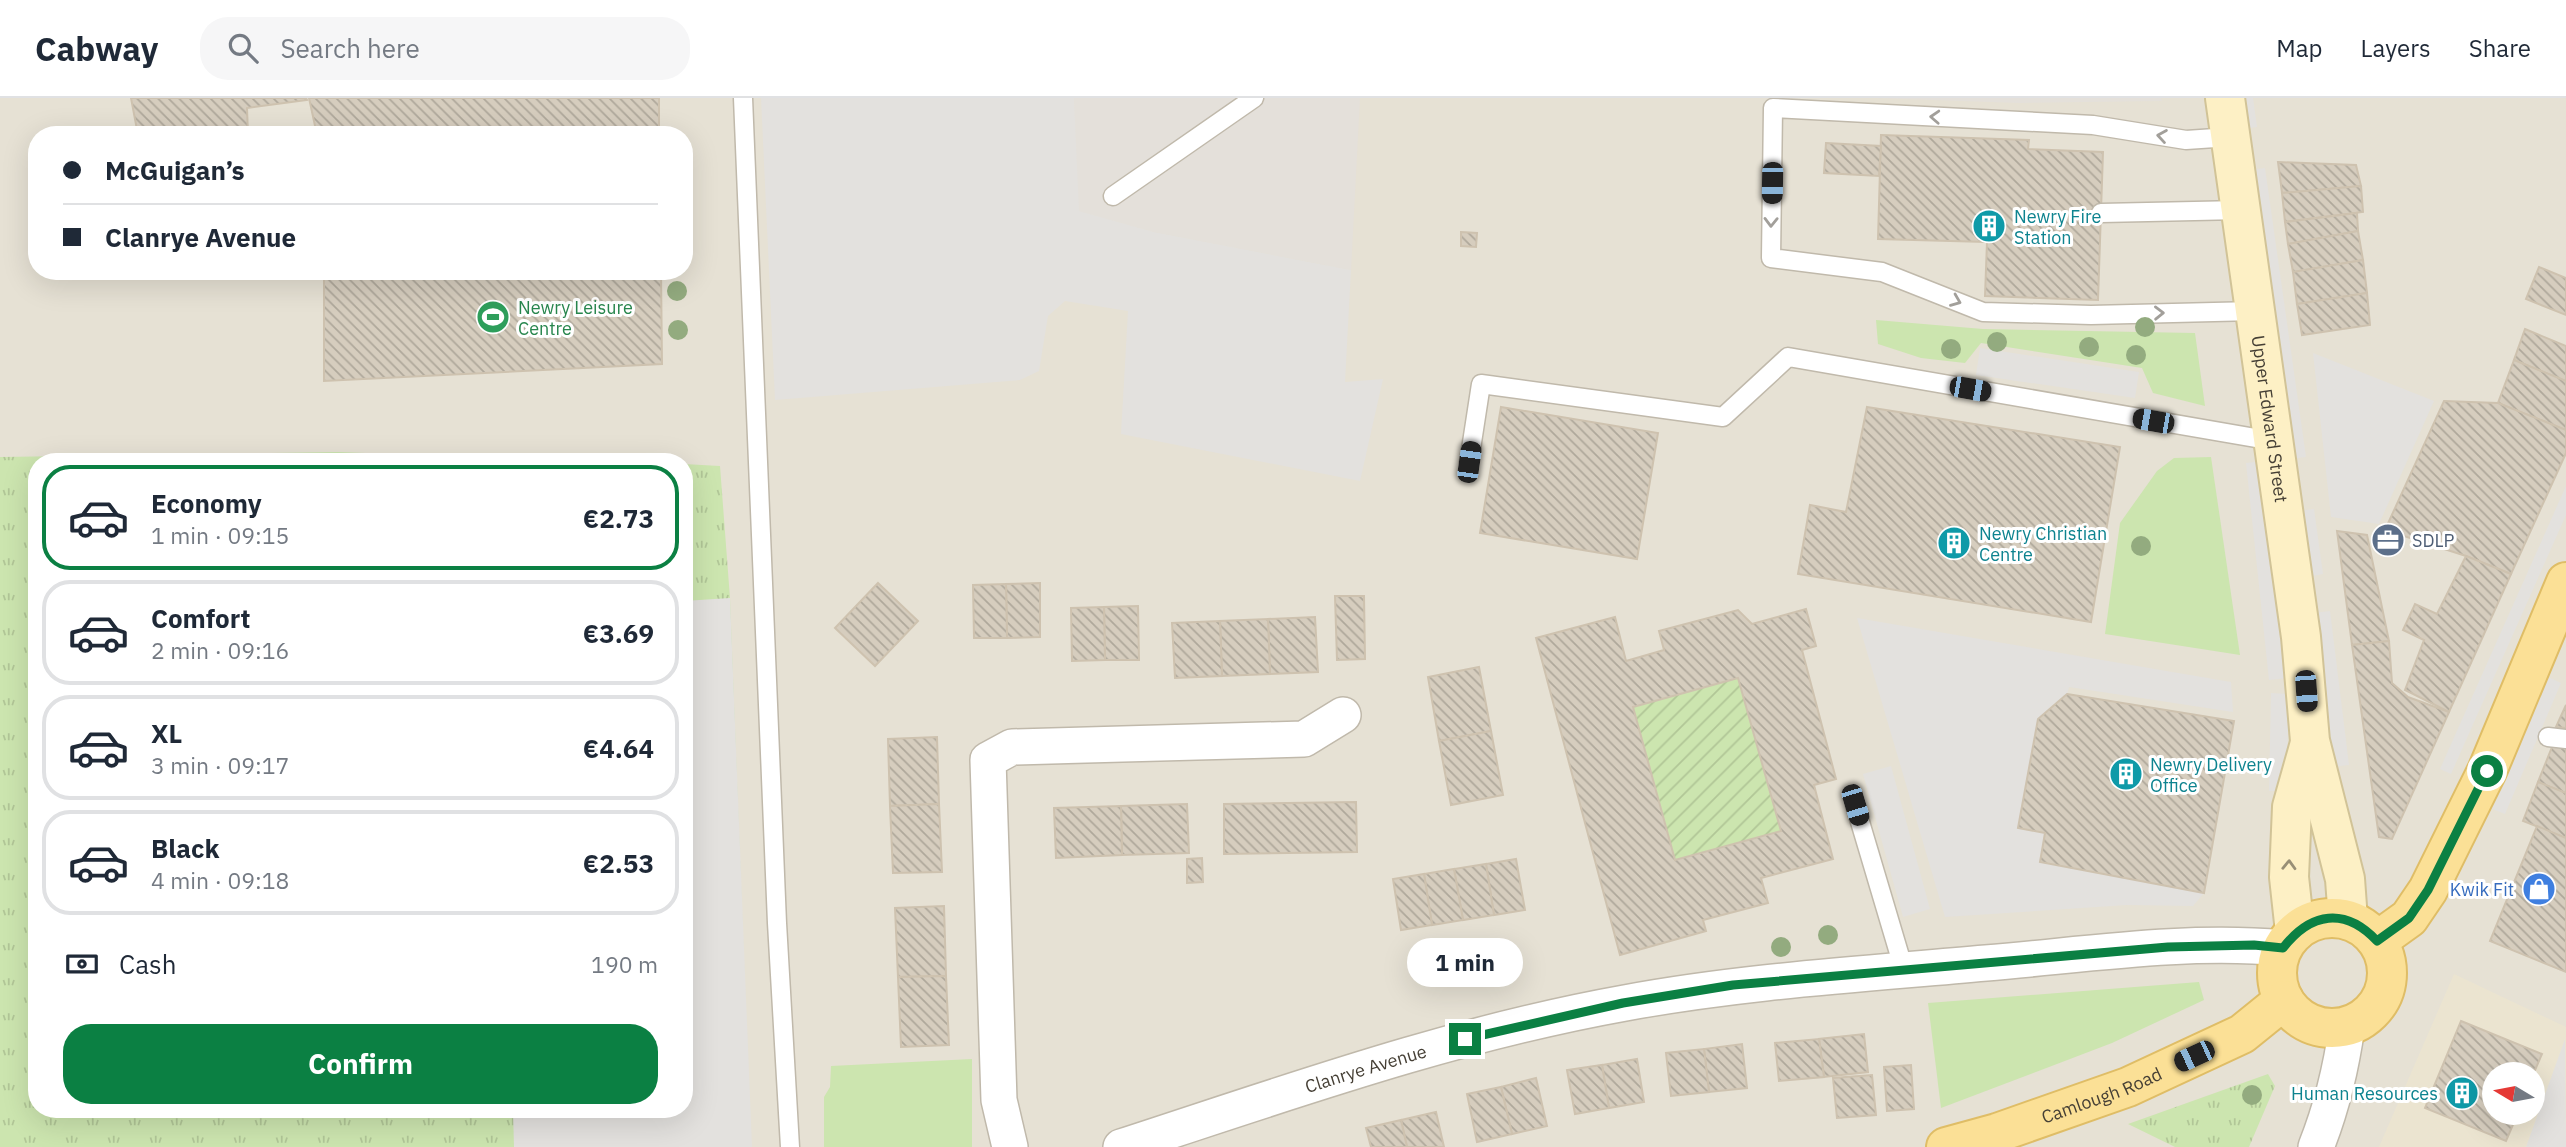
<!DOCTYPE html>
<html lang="en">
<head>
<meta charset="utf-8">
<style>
	:root { --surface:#fff; --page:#f6f6f7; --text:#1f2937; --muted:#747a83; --line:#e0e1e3; --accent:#0b8043 }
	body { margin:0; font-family:"IBM Plex Sans",sans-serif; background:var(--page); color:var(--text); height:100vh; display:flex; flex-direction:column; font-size:26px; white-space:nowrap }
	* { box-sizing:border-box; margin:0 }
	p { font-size:23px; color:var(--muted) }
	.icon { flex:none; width:38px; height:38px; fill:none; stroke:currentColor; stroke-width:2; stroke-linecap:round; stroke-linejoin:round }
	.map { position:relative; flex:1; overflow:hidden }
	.side { position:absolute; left:28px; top:355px; width:665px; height:665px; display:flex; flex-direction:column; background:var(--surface); border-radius:28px; box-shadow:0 7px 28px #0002 }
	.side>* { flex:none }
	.banner { position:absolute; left:28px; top:28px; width:665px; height:154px; border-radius:28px; box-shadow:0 7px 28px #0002; display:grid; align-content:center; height:154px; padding:0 35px; background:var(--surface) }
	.needle { width:46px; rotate:280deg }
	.tools { position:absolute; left:2482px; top:964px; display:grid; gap:14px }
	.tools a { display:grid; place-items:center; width:63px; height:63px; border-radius:50%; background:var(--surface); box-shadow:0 7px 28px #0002; font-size:35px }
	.end { position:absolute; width:32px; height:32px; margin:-16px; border:9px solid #0b8043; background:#fff; box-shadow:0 0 0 4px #fff }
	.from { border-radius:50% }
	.bubble { position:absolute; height:49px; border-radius:24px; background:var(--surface); box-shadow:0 7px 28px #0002; font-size:23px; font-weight:800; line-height:49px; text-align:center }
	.car { position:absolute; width:21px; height:42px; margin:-21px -10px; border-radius:9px; box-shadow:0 0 5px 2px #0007; background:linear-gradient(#222 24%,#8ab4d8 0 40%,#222 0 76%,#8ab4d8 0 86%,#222 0) }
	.banner b { display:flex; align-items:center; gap:24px; height:66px; font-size:26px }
	.banner b+b { border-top:2px solid var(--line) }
	.banner i { width:18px; height:18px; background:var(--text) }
	ul { padding:12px 0 0; list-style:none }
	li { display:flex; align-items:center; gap:21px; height:105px; margin:0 14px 10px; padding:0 21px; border:4px solid var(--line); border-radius:28px }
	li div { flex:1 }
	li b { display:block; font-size:26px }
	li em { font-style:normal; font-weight:800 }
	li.on { border-color:var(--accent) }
	li>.icon { width:63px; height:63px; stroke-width:1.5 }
	.pay { display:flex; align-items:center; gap:18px; height:77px; padding:0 35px; font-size:26px }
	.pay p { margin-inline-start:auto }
	.primary-button { display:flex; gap:14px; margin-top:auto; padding:14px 35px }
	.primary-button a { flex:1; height:80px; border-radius:28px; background:var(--accent); color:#fff; font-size:28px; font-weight:800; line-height:80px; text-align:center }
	header { display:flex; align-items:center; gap:42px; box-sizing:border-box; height:98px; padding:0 35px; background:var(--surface); border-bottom:2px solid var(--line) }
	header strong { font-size:33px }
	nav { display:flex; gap:38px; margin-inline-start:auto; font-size:24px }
	.search { width:490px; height:63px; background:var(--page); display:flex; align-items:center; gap:18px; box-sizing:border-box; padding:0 24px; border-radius:28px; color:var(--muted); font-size:26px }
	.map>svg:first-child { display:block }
	.residential { fill:#e6e1d4; fill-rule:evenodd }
	.industrial { fill:#e4e0da }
	.education { fill:#ebe4d0; fill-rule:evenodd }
	.grass { fill:#cce5af }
	.park { fill:url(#park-tufts) }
	.garden { fill:url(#garden-furrows) }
	.parking { fill:#e3e1de }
	.building { fill:url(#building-back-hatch); stroke:#cec2af; stroke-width:2; fill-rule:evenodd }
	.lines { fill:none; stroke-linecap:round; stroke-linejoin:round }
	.lane-casing { stroke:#c0b9ab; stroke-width:21 }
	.street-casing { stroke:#c0b9ab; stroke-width:38 }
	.secondary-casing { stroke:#d1c397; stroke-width:42 }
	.primary-casing { stroke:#dfbd66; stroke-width:42 }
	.lane { stroke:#fff; stroke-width:18 }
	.street { stroke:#fff; stroke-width:35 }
	.secondary { stroke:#fdf0c5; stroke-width:38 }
	.primary { stroke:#fbe096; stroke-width:38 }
	.tree { fill:#93ab7f }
	.oneway { stroke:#a29f9a }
	.oneway2 { stroke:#988f76 }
	.route { stroke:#0b8043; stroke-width:9 }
	.labels { text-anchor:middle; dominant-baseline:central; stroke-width:6; stroke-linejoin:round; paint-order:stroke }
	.culture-label { font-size:18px; fill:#0d838f; stroke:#fff; text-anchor:start }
	.leisure-label { font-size:18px; fill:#27864d; stroke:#fff; text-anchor:start }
	.street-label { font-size:18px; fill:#453f35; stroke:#fff }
	.service-label { font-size:18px; fill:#4e5e75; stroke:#fff; text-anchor:start }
	.shop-label { font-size:18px; fill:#366cbe; stroke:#fff; text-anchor:end }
</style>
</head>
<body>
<header>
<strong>Cabway</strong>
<div class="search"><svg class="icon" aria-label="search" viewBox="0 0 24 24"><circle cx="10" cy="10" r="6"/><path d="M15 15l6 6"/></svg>Search here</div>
<nav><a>Map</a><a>Layers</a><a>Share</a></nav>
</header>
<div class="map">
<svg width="2566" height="1049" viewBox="0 0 2566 1049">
	<defs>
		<pattern id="park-tufts" width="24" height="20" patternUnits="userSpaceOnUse" patternTransform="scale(1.75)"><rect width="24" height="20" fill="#cce5af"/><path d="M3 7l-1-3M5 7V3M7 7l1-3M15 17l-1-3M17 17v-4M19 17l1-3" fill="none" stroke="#b1c697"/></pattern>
		<pattern id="garden-furrows" width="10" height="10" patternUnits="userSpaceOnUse" patternTransform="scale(1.75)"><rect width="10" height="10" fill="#cce5af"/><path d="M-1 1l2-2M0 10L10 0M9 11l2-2" fill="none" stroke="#b1c697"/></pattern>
		<pattern id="building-back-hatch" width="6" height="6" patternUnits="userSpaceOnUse" patternTransform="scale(1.75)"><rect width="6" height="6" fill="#d6cdbe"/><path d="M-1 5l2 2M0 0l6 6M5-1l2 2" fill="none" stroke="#afa89b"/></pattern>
	</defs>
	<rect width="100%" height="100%" fill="#f2efe6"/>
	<!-- residential -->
	<path class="residential" d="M 0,0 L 2566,0 L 2566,1049 L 0,1049 ZM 37,37 L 684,37 L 684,173 L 37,173 ZM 37,364 L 684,364 L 684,1012 L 37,1012 ZM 2494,976 L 2532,976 L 2532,1015 L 2494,1015 Z"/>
	<!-- industrial -->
	<g class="industrial">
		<polygon points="1074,0 1360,0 1351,172 1154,134 1078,113"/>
		<polygon points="1874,0 2161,0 2162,3 2019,5"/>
	</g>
	<!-- education -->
	<path class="education" d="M 2454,876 L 2566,929 L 2566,1049 L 2379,1049 ZM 2494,976 L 2532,976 L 2532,1015 L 2494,1015 Z"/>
	<!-- grass -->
	<g class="grass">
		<polygon points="1876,222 1983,231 2195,235 2205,308 2153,295 2142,270 1981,245 1965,265 1921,260 1878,246"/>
		<polygon points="2211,359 2240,557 2105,536 2120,425 2157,373 2174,360"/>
		<polygon points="2199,884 2204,902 2112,945 1941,1010 1928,905"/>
		<polygon points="972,961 972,1049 824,1049 824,999 830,989 831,968"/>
	</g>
	<!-- park -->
	<g class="park">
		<polygon points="338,354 618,364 37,364 37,1012 684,1012 684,366 720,368 730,500 751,1049 0,1049 0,359"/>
		<polygon points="2268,976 2275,988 2249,1049 2175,1049 2128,1026"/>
	</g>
	<!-- garden -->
	<polygon class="garden" points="1738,580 1781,733 1675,762 1633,609"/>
	<!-- parking -->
	<g class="parking">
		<polygon points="761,0 1074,0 1079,113 1154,134 1351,172 1345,284 1383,281 1360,383 1121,336 1128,213 1065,203 1048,218 1039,273 1020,282 775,302"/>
		<polygon points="2238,0 2253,0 2257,29 2242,31"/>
		<polygon points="2265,70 2306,359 2290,361 2248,72"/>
		<polygon points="1980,250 2139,274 2135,300 1976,277"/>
		<polygon points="2313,255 2434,303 2379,426 2331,419"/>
		<polygon points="2263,363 2287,580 2269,582 2246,365"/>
		<polygon points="2566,388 2566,417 2451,676 2440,671"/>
		<polygon points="2314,411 2323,476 2307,479 2298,413"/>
		<polygon points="730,500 752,1049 514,1049 513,1012 684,1012 684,503"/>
		<polygon points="2330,513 2349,667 2332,669 2313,515"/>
		<polygon points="1857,520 2231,584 2233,614 2069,589 2060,623 2038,621 2018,729 2045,735 2040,764 2204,795 2193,808 2127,807 1945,819"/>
		<polygon points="2546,578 2561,585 2505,716 2490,710"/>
		<polygon points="2271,595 2289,596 2286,693 2269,693"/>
		<polygon points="1891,668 1930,811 1903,819 1863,676"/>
		<polygon points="2565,941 2566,1049 2526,1049"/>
	</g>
	<!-- building -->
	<g class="building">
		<polygon points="131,0 306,0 307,2 247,10 248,37 138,37"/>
		<polygon points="309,0 659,0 659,37 317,37"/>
		<polygon points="1881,37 2029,42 2028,51 2103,54 2098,202 1985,198 1987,144 1878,141"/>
		<polygon points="1826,45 1881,48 1879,78 1824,75"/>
		<polygon points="2278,64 2356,67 2361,88 2282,95"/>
		<polygon points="2361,88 2363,114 2285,124 2282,95"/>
		<polygon points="2357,115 2358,133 2288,146 2285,124"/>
		<polygon points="2358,133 2363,162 2293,174 2288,146"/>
		<polygon points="1461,134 1477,135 1476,149 1461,148"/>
		<polygon points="2363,162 2367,195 2297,206 2293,174"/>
		<polygon points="2539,169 2566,180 2566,217 2526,201"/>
		<polygon points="324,173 661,173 662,266 324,283"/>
		<polygon points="2367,195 2370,227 2302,237 2297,206"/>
		<polygon points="2525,231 2566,248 2566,283 2514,262"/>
		<polygon points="2514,262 2566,283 2566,332 2498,305"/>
		<polygon points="2444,303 2498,305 2566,332 2566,355 2511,476 2466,458 2385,432"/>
		<polygon points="1501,309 1658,335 1637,461 1480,435"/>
		<polygon points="1867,309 2120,349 2091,524 1798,476 1810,407 1846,414"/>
		<polygon points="2337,433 2367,437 2389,543 2352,547"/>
		<polygon points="2466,458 2511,476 2449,614 2405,592 2424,542 2403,532 2415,506 2437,516"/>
		<polygon points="878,485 918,523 875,568 835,530"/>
		<polygon points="1040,485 1040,539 1007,540 1006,486"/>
		<polygon points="1006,486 1007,540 974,540 973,487"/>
		<polygon points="1335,498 1364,498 1365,561 1337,562"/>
		<polygon points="1138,508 1139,562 1105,562 1104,509"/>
		<polygon points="1104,509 1105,562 1072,563 1071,510"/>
		<path d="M 1806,511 L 1816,548 L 1802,552 L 1836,681 L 1814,687 L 1833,761 L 1761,780 L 1768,805 L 1703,822 L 1706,833 L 1620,857 L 1536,540 L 1615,519 L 1626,563 L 1664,552 L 1659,533 L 1738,512 L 1752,526 ZM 1738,580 L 1781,733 L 1675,762 L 1633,609 Z"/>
		<polygon points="1315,519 1318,574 1270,576 1268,521"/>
		<polygon points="1268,521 1270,576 1222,578 1220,523"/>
		<polygon points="1220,523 1222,578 1175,580 1172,525"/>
		<polygon points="2389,543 2392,585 2408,599 2449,614 2392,741 2379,739 2352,547"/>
		<polygon points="1479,569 1491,633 1439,643 1428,579"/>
		<polygon points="2067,596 2234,623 2204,795 2040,764 2045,735 2018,730 2038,621"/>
		<polygon points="2566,607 2566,630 2556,629"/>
		<polygon points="1491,633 1503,697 1451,707 1439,643"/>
		<polygon points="937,639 939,706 890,708 888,641"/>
		<polygon points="2554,644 2566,649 2566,695 2538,684"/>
		<polygon points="2538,684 2566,695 2566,740 2523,723"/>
		<polygon points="1356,704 1357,754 1224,756 1224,706"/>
		<polygon points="939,706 942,774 893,775 890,708"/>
		<polygon points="1187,706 1189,755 1122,757 1121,708"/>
		<polygon points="1121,708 1122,757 1056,760 1054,710"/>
		<polygon points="2537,728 2566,740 2566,874 2490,843"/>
		<polygon points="1202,760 1203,784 1187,785 1187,761"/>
		<polygon points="1516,761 1525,812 1494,817 1486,766"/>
		<polygon points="1486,766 1494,817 1463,822 1454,771"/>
		<polygon points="1454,771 1463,822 1432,827 1424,776"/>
		<polygon points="1424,776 1432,827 1401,832 1393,781"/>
		<polygon points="944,808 946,878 898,879 895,810"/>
		<polygon points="946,878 949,947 901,949 898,879"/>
		<polygon points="2461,923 2542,956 2532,979 2532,976 2494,976 2494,1015 2518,1015 2506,1043 2425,1010"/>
		<polygon points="1864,936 1868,974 1824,979 1819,941"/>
		<polygon points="1819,941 1824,979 1779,983 1775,945"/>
		<polygon points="1742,946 1747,990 1709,994 1704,951"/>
		<polygon points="1704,951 1709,994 1671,998 1666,955"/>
		<polygon points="1637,961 1644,1004 1609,1010 1602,967"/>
		<polygon points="1602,967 1609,1010 1575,1016 1567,972"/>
		<polygon points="1911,967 1914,1011 1887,1013 1884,969"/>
		<polygon points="1872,977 1876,1017 1837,1020 1833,980"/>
		<polygon points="1536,980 1547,1028 1512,1036 1501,989"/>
		<polygon points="1501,989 1512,1036 1477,1044 1467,996"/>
		<polygon points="1436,1014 1444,1049 1407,1049 1401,1022"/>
		<polygon points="1401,1022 1407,1049 1371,1049 1366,1030"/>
	</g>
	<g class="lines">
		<defs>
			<g id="lane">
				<polyline points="743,0 777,825 790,1049"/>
				<polyline points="2230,39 2186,42 2093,27 1773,10 1771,160 1882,174 1983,214 2091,217 2255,213"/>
				<polyline points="1113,98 1254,0"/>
				<polyline points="2101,115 2241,112"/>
				<polyline points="1469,364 1481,286 1723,319 1788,259 2273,343"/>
				<polyline points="2548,639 2566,641"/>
				<polyline points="1855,707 1904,872"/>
			</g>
			<g id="street">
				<polyline points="1010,1049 999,1002 988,662 1012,649 1304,641 1343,617"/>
				<path id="s1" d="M 1121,1049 C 1287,995 1452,936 1625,905 C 1744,883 1865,876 1986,865 C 2084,857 2185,841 2283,850"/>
				<path d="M 2316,1049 C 2332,1009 2341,971 2347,928"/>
			</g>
			<g id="secondary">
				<path id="s2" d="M 2225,0 L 2301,539 L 2310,643 L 2345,781 L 2348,822"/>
				<polyline points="2295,834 2289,779 2292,709 2310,645"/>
			</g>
			<g id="primary">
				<circle cx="2332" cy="875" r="55"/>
				<polyline points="2377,843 2409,820 2428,792 2487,673 2566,484"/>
				<path id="s3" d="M 1946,1049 L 1997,1035 L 2128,989 L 2242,936 L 2284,902"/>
			</g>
		</defs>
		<!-- lane casing -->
		<use href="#lane" class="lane-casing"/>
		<!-- street casing -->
		<use href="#street" class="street-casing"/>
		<!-- secondary casing -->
		<use href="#secondary" class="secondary-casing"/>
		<!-- primary casing -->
		<use href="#primary" class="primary-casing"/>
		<!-- lane -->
		<use href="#lane" class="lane"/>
		<!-- street -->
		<use href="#street" class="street"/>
		<!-- secondary -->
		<use href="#secondary" class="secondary"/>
		<!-- primary -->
		<use href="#primary" class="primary"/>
	</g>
	<!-- trees -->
	<g class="tree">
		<circle cx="677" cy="193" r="10"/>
		<circle cx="2145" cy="229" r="10"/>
		<circle cx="678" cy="232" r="10"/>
		<circle cx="1997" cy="244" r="10"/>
		<circle cx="2089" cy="249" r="10"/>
		<circle cx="1951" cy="251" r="10"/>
		<circle cx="2136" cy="257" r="10"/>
		<circle cx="2141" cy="448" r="10"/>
		<circle cx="1828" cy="837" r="10"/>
		<circle cx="1781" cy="849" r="10"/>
		<circle cx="2252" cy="997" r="10"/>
	</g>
	<!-- one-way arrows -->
	<defs><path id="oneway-chevron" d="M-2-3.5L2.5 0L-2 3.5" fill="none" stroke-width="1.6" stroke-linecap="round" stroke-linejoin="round" transform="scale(1.75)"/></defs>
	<g class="oneway">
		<use href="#oneway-chevron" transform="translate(1935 19) rotate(-177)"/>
		<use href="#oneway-chevron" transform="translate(2162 38) rotate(-171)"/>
		<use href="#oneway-chevron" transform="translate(1771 124) rotate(91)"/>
		<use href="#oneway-chevron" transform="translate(1956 203) rotate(22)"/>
		<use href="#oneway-chevron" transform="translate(2159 215) rotate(-1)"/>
	</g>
	<use class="oneway2" href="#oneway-chevron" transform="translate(2289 767) rotate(-88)"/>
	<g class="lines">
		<!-- route -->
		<path class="route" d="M 1465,941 L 1623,905 L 1733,887 L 2168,849 L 2254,847 L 2283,850 C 2311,814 2345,809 2377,843 L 2409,820 L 2428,792 L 2487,673"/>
	</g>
	<!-- icons -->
	<defs>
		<symbol id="building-disc" viewBox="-11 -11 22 22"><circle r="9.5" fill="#0f9aa8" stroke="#fff"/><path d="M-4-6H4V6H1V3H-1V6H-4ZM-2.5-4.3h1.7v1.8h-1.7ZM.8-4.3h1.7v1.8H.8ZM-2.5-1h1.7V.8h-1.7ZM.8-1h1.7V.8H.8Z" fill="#fff"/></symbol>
		<symbol id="stadium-disc" viewBox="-11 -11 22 22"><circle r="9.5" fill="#2e9e5b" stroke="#fff"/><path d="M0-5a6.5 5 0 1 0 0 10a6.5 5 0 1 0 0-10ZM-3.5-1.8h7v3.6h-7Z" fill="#fff"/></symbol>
		<symbol id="office-disc" viewBox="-11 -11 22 22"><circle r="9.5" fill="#5c6f8a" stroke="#fff"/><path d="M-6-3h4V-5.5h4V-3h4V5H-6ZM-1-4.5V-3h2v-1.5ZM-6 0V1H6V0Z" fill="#fff"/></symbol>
		<symbol id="shop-disc" viewBox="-11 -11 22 22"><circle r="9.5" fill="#3f7fe0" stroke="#fff"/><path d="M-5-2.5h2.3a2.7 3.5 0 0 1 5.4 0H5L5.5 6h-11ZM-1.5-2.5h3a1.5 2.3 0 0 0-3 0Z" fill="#fff"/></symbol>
	</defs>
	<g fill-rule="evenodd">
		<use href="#building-disc" x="1970" y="109" width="38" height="38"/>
		<use href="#stadium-disc" x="474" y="200" width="38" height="38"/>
		<use href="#office-disc" x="2369" y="423" width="38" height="38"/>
		<use href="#building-disc" x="1935" y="426" width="38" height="38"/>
		<use href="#building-disc" x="2107" y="657" width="38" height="38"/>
		<use href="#shop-disc" x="2520" y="772" width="38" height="38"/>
		<use href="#building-disc" x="2443" y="976" width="38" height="38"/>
	</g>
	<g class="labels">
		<!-- culture labels -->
		<g class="culture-label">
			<text x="2014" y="118">Newry Fire<tspan x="2014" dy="21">Station</tspan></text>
			<text x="1979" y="435">Newry Christian<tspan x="1979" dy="21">Centre</tspan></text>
			<text x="2150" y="666">Newry Delivery<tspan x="2150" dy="21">Office</tspan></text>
			<text x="2438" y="995" text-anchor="end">Human Resources</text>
		</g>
		<!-- leisure labels -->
		<g class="leisure-label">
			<text x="518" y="209">Newry Leisure<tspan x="518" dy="21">Centre</tspan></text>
		</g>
		<!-- street labels -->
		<g class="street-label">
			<text stroke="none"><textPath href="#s2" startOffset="324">Upper Edward Street</textPath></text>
			<text stroke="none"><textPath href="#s1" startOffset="257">Clanrye Avenue</textPath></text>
			<text stroke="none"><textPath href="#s3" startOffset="164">Camlough Road</textPath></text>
		</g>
		<!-- service labels -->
		<g class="service-label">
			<text x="2412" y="442">SDLP</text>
		</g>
		<!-- shop labels -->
		<g class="shop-label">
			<text x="2514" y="791">Kwik Fit</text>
		</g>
	</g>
</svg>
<div class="tools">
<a><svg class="needle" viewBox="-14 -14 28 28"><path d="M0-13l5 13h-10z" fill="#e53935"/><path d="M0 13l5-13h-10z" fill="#747a83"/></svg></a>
</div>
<i class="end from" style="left:2487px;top:673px"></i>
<i class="end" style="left:1465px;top:941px"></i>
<div class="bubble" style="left:1407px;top:840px;width:116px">1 min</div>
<i class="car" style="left:1772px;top:85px;rotate:181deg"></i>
<i class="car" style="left:1970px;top:291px;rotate:100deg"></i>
<i class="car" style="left:2153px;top:323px;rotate:280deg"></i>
<i class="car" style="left:1469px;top:364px;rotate:8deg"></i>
<i class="car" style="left:2306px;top:593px;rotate:176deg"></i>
<i class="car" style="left:1855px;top:707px;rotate:163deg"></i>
<i class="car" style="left:2194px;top:958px;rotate:245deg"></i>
<div class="banner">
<b><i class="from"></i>McGuigan’s</b>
<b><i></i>Clanrye Avenue</b>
</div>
<section class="side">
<ul>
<li class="on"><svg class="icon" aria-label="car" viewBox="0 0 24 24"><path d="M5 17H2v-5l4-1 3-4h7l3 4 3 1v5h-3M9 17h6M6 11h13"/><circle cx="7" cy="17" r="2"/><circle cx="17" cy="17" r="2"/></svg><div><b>Economy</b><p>1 min · 09:15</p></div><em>€2.73</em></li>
<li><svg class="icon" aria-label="car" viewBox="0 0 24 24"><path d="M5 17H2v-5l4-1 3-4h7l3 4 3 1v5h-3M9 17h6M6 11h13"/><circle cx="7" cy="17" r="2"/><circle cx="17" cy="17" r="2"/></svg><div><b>Comfort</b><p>2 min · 09:16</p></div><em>€3.69</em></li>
<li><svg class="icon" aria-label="car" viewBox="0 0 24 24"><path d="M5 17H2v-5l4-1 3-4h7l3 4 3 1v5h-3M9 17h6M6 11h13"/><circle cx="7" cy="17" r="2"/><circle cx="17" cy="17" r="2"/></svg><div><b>XL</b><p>3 min · 09:17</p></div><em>€4.64</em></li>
<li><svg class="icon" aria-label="car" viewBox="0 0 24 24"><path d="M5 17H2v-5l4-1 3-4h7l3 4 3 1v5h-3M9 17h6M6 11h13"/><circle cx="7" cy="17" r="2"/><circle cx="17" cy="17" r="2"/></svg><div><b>Black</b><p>4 min · 09:18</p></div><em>€2.53</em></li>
</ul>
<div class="pay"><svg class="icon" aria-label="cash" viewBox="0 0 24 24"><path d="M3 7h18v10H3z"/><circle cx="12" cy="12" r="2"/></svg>Cash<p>190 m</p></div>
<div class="primary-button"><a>Confirm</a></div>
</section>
</div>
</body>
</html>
